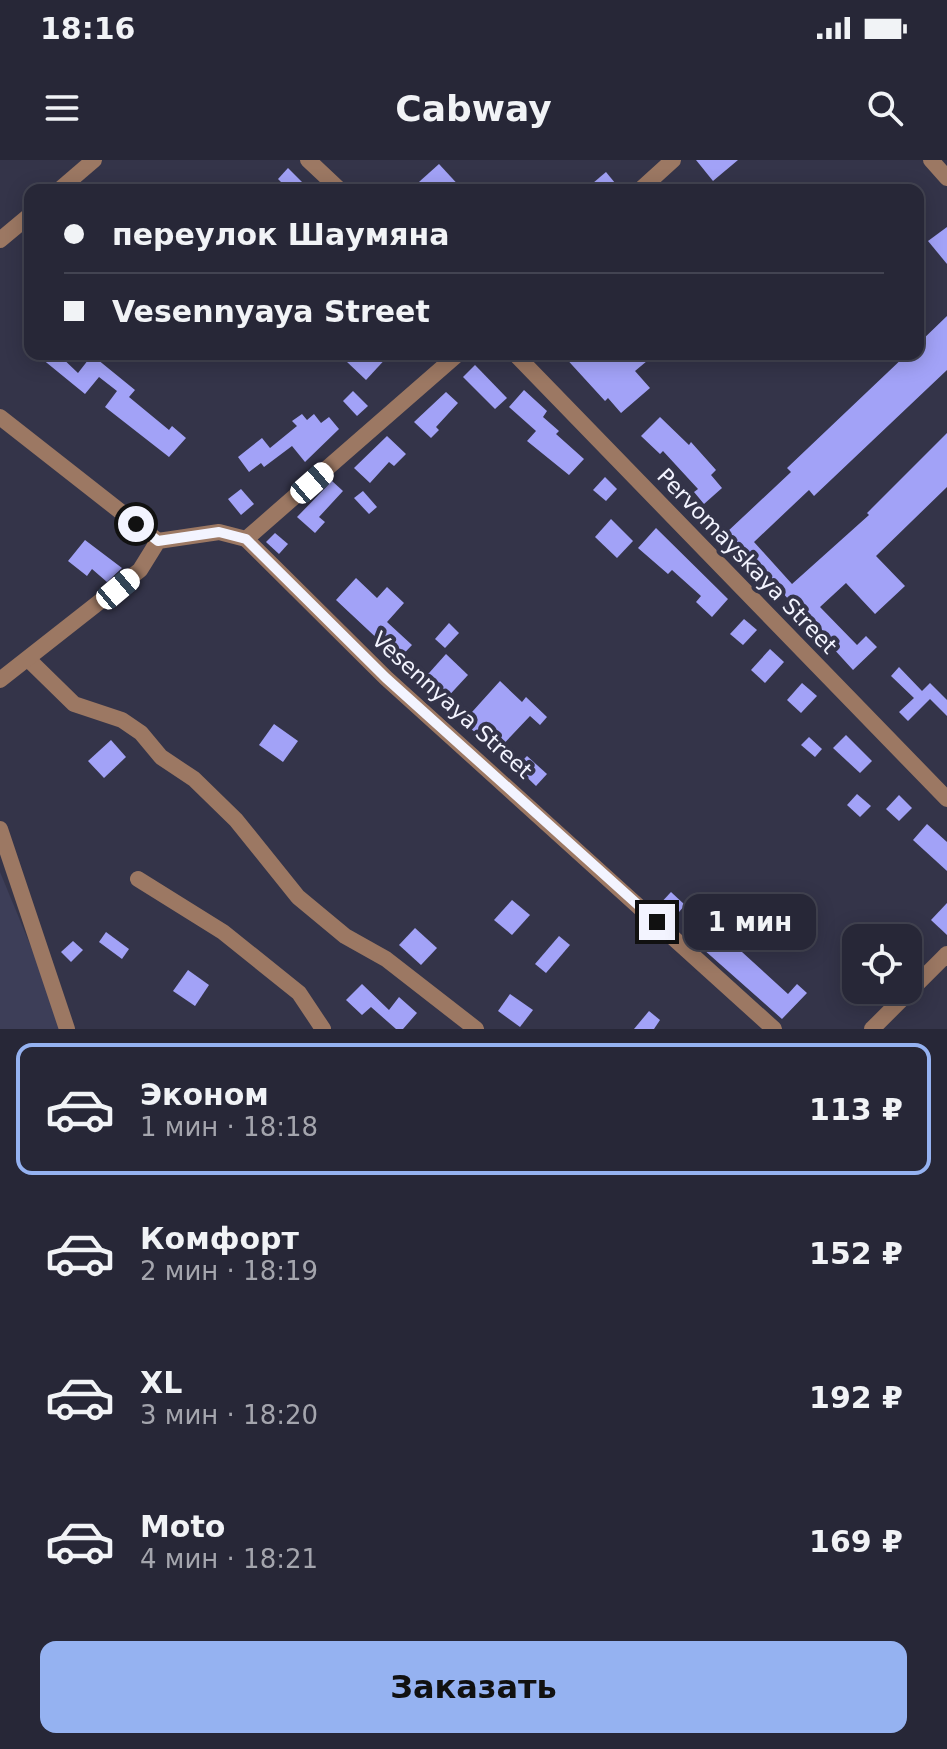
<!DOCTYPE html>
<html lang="ru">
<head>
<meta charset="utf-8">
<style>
	:root { --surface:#272737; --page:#2f2f3f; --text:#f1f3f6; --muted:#a4a5ad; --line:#434452; --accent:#95b2f1 }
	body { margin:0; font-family:"DejaVu Sans",sans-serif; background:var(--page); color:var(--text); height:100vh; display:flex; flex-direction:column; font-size:30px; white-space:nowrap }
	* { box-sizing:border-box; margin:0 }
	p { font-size:26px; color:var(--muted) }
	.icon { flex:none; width:44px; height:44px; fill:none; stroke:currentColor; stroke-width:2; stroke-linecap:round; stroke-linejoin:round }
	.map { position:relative; height:869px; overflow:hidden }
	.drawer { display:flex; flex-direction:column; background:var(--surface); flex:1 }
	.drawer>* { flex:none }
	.guide { position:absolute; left:24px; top:24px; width:900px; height:176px; border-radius:16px; box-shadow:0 4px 20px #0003,0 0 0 2px var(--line); display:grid; align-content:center; height:176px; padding:0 40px; background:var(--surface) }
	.controls { position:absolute; left:842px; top:764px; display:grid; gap:16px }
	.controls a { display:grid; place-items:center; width:80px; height:80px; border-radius:16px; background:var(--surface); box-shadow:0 4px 20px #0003,0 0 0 2px var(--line); font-size:40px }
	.end { position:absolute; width:36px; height:36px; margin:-18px; border:10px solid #f3f4ff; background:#111; box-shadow:0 0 0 4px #111 }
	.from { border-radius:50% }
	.bubble { position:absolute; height:56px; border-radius:16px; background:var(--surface); box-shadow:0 4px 20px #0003,0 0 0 2px var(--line); font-size:26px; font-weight:600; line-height:56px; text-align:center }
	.car { position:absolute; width:24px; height:48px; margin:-24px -12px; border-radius:10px; box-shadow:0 0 6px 2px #0007; background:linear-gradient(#fff 24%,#345 0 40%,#fff 0 76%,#345 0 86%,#fff 0) }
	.guide b { display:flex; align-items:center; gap:28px; height:76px; font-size:30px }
	.guide b+b { border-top:2px solid var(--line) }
	.guide i { width:20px; height:20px; background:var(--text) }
	ul { padding:14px 0 0; list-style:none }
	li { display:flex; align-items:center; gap:24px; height:132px; margin:0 16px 12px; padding:0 24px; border:4px solid transparent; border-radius:16px }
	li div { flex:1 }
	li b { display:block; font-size:30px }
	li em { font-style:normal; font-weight:600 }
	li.selected { border-color:var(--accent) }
	li>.icon { width:72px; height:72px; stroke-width:1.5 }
	.primary-button { display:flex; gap:16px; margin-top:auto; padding:16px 40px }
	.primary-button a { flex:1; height:92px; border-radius:16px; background:var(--accent); color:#111; font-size:32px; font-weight:600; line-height:92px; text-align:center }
	.status { display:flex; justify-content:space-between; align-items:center; height:56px; padding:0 40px; background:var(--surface); direction:ltr }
	.status svg { height:22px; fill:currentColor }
	header { display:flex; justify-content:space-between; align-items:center; height:104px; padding:0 40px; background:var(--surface); font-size:36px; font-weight:600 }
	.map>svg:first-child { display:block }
	.built { fill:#3d3e58 }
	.building { fill:#a2a2f7 }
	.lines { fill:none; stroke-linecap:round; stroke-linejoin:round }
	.minor { stroke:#9c7863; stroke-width:16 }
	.route { stroke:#f3f4ff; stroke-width:10 }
	.labels { text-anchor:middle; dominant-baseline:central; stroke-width:8; stroke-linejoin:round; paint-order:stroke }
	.street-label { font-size:22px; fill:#f3f4ff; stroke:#343449 }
</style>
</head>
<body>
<div class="status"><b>18:16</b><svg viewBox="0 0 49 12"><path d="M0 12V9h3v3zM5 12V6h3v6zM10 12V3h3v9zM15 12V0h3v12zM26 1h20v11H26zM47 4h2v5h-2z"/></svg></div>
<header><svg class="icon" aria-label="menu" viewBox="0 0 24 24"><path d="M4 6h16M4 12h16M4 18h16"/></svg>Cabway<svg class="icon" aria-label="search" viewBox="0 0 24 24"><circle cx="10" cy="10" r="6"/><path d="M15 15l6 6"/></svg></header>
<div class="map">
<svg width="947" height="869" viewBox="0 0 947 869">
	<rect width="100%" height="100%" fill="#343449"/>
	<!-- built -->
	<polygon class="built" points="0,712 65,869 0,869"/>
	<!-- building -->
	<g class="building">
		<polygon points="696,0 738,0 713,21"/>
		<polygon points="439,4 463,30 410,30"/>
		<polygon points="288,8 310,30 289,30 278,19"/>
		<polygon points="606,12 615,23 607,30 600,30 593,23"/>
		<polygon points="947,67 947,104 928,81"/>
		<polygon points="947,156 947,210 814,336 809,330 754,382 792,424 869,355 867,353 947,273 947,327 876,396 905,426 875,454 846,423 820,447 857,485 866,476 877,487 853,510 727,372 791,312 787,308 907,194 918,194 918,184"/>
		<polygon points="36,194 58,194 78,213 92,195 135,230 129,237 169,270 172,266 186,278 169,297 105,247 117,231 99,217 85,234"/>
		<polygon points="353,194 390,194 366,220 346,201"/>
		<polygon points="562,194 641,194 647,201 635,211 650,228 621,253 608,238 605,241"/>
		<polygon points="475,205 507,238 495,249 463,217"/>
		<polygon points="524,230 547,251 543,257 559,271 556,274 584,299 569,315 527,281 536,271 509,247"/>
		<polygon points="353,231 368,246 357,256 343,241"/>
		<polygon points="446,232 458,243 436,267 439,270 431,278 414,262"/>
		<polygon points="302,254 307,260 314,254 321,263 329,257 339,269 305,302 292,286 264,307 261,303 249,312 238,297 262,278 270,288 297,266 292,261"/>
		<polygon points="660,257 689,285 691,282 716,310 711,315 722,328 704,344 694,332 698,329 663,291 660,294 641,276"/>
		<polygon points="387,276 406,294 394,306 389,302 370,323 354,308"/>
		<polygon points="605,317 617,329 606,341 593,330"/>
		<polygon points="332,321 343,331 319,357 325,362 315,373 297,357"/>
		<polygon points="241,329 254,344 241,355 228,339"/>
		<polygon points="363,331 377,347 369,354 354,338"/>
		<polygon points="611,359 633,381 617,398 595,377"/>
		<polygon points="656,368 728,439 712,457 696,442 701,436 672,410 668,414 638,388"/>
		<polygon points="275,373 288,384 279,394 266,382"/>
		<polygon points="85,380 122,408 107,422 92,409 87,416 68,401"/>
		<polygon points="356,418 377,438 387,427 404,443 387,462 412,485 396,502 380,487 383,484 336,440"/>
		<polygon points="744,459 757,470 743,485 730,474"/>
		<polygon points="449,463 459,473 445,488 435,479"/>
		<polygon points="770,489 784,502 765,523 751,510"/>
		<polygon points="446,494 468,515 443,542 421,522"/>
		<polygon points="899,507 922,531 930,523 947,540 947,556 930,539 908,561 899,552 914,538 891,516"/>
		<polygon points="500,521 522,542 526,537 547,557 540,565 530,556 497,591 463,562"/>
		<polygon points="802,523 817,536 801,553 787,540"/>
		<polygon points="274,564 298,581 283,602 259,585"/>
		<polygon points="846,575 872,601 860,613 833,588"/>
		<polygon points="809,577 822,589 815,597 801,585"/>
		<polygon points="111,580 126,597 104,618 88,601"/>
		<polygon points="527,596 547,614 536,626 516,607"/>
		<polygon points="857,634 871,646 860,657 847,645"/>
		<polygon points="899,635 912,648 899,661 886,649"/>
		<polygon points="927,664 947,682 947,711 913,680"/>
		<polygon points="671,732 685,745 673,759 658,746"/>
		<polygon points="512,740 530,755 512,775 494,760"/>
		<polygon points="947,743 947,775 931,760"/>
		<polygon points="415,768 437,788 421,805 399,785"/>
		<polygon points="706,769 726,788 731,782 788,834 797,824 807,833 782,859 694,781"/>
		<polygon points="106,772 129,789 122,799 99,782"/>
		<polygon points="559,776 570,785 546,813 535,804"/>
		<polygon points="73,781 83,790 71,802 61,792"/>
		<polygon points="188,810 209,825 195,846 173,831"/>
		<polygon points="362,824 389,850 399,837 417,853 403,869 396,869 371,847 362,855 346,840"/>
		<polygon points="510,834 533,850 520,867 498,851"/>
		<polygon points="649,851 660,860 654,869 634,869"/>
	</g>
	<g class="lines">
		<!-- minor -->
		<g class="minor">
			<polyline points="308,0 340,30"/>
			<polyline points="931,0 947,18"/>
			<polyline points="59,30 94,0"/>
			<polyline points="640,30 673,0"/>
			<polyline points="0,80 30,55"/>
			<polyline points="515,194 947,639"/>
			<polyline points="0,257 158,381"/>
			<polyline points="246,379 386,518 774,869"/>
			<polyline points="28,499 74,544 122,560 141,573 161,597 194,619 236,660 298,737 345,776 386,799 476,869"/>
			<polyline points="0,520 140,410 158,381 219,372 246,379 458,194"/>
			<polyline points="0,669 67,869"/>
			<polyline points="138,719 223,772 299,833 323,869"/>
			<polyline points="872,869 947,794"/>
		</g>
	</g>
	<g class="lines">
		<!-- route -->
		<polyline class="route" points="136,364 158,381 219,372 246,379 386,518 657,762"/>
	</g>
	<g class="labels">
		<!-- street labels -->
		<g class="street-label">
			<text transform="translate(747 401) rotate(46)">Pervomayskaya Street</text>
			<text transform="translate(452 545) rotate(42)">Vesennyaya Street</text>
		</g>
	</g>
</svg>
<div class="controls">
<a><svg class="icon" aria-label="locate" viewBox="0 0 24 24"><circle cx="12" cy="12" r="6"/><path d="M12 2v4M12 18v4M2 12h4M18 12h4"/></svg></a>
</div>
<i class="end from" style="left:136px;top:364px"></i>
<i class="end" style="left:657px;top:762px"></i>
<div class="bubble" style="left:684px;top:734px;width:132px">1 мин</div>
<i class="car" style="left:312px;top:323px;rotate:49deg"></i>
<i class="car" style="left:118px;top:429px;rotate:50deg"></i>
<div class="guide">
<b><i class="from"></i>переулок Шаумяна</b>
<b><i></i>Vesennyaya Street</b>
</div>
</div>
<section class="drawer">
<ul>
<li class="selected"><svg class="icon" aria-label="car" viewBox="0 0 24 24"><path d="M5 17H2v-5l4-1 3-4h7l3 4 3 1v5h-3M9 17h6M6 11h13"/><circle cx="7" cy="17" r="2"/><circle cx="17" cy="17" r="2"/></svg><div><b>Эконом</b><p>1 мин · 18:18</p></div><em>113 ₽</em></li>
<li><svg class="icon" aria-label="car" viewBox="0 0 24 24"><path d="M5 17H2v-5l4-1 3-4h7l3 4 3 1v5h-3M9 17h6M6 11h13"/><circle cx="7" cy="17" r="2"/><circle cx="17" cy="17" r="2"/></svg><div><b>Комфорт</b><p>2 мин · 18:19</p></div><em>152 ₽</em></li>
<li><svg class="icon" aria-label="car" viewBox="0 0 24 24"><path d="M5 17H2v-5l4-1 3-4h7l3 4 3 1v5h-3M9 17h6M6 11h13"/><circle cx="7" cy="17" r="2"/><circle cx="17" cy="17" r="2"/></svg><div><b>XL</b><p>3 мин · 18:20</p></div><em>192 ₽</em></li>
<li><svg class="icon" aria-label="car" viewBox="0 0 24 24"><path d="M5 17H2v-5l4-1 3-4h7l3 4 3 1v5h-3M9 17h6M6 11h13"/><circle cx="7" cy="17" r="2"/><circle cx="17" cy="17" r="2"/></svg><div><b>Moto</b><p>4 мин · 18:21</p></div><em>169 ₽</em></li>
</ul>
<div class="primary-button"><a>Заказать</a></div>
</section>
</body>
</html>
